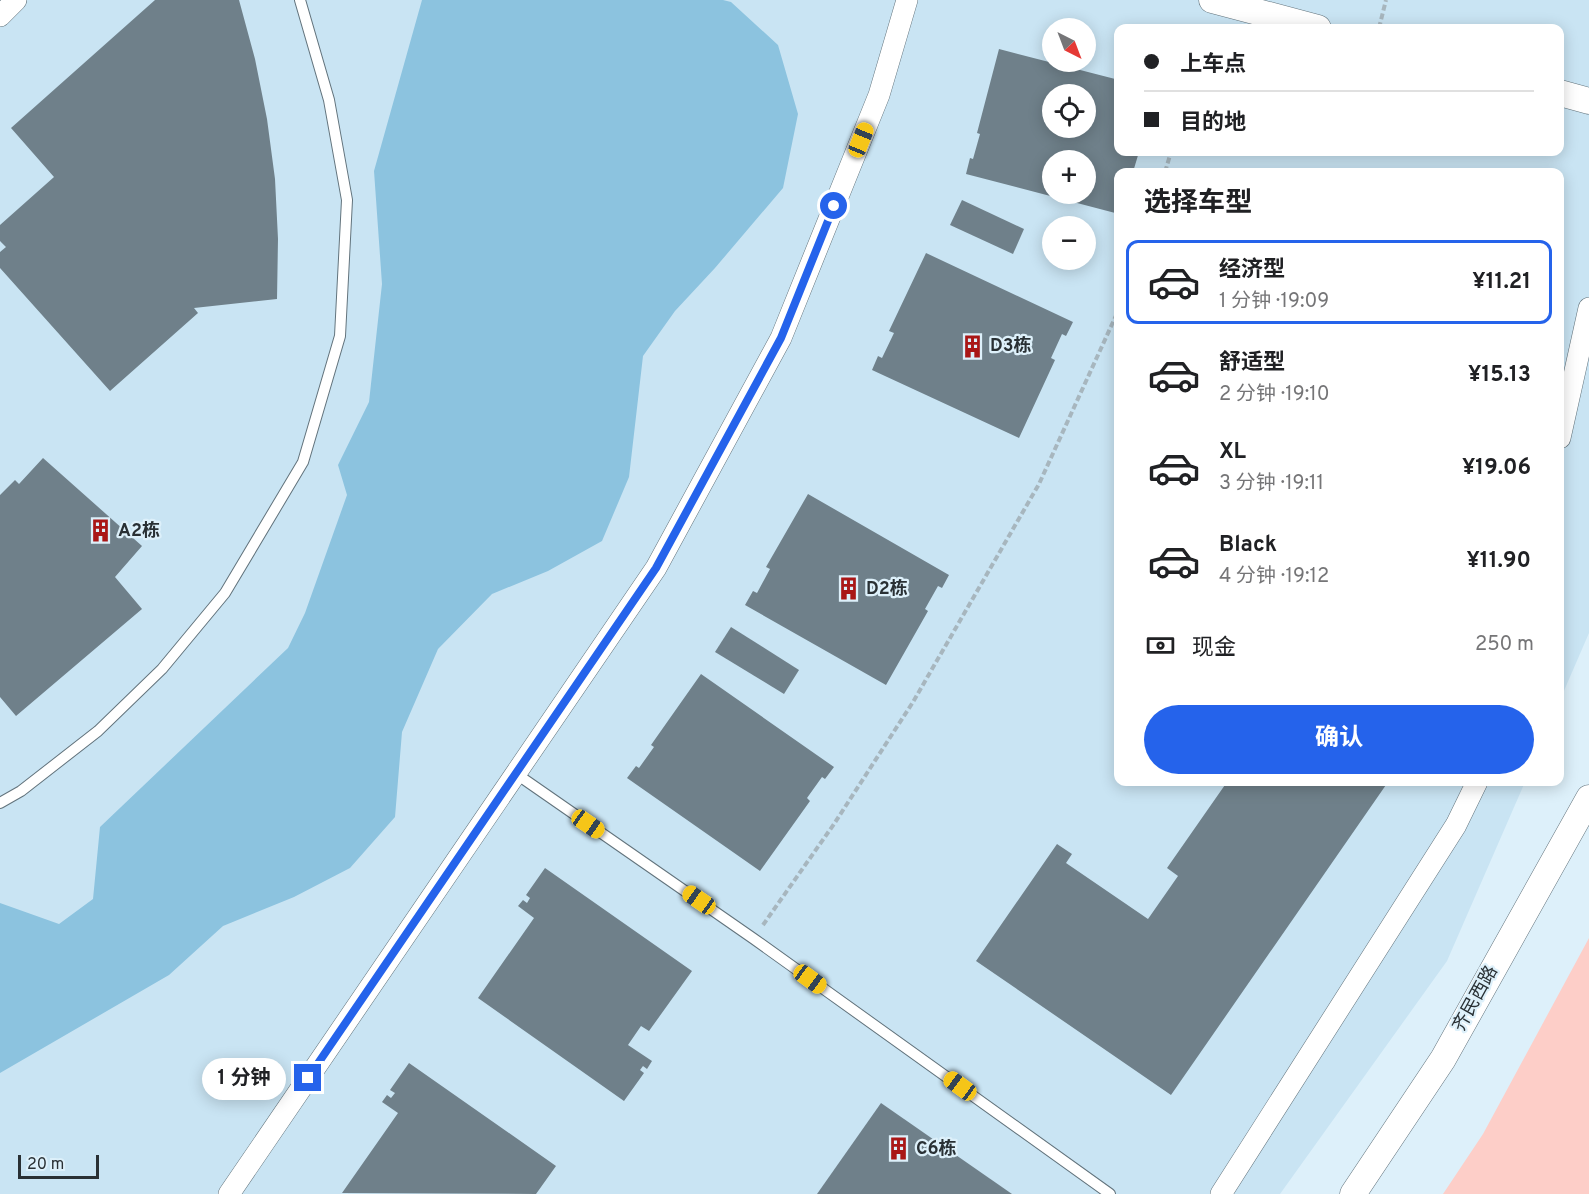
<!DOCTYPE html>
<html lang="zh">
<head>
<meta charset="utf-8">
<style>
	:root { --surface:#fff; --page:#f6f6f6; --text:#202124; --muted:#757577; --line:#e0e0e0; --accent:#2563eb }
	body { margin:0; font-family:Overpass,"Noto Sans SC",sans-serif; background:var(--page); color:var(--text); height:100vh; display:flex; flex-direction:column; font-size:22px; white-space:nowrap }
	* { box-sizing:border-box; margin:0 }
	p { font-size:20px; color:var(--muted) }
	.icon { flex:none; width:33px; height:33px; fill:none; stroke:currentColor; stroke-width:2; stroke-linecap:round; stroke-linejoin:round }
	.map { position:relative; flex:1; overflow:hidden }
	.side { position:absolute; left:1114px; top:168px; width:450px; height:618px; display:flex; flex-direction:column; background:var(--surface); border-radius:12px; box-shadow:0 3px 15px #0003 }
	.side>* { flex:none }
	.banner { position:absolute; left:1114px; top:24px; width:450px; height:132px; border-radius:12px; box-shadow:0 3px 15px #0003; display:grid; align-content:center; height:132px; padding:0 30px; background:var(--surface) }
	.needle { width:39px; rotate:138deg }
	.tools { position:absolute; left:1042px; top:18px; display:grid; gap:12px }
	.tools a { display:grid; place-items:center; width:54px; height:54px; border-radius:50%; background:var(--surface); box-shadow:0 3px 15px #0003; font-size:30px }
	.scale { position:absolute; left:18px; bottom:15px; width:81px; box-sizing:border-box; padding-left:6px; border:3px solid #293034; border-top:0; font-size:16px; line-height:21px; white-space:nowrap; color:#293034; -webkit-text-stroke:4px #ddf0fa; paint-order:stroke }
	.end { position:absolute; width:27px; height:27px; margin:-14px; border:8px solid #2563eb; background:#fff; box-shadow:0 0 0 3px #fff }
	.from { border-radius:50% }
	.bubble { position:absolute; height:42px; border-radius:21px; background:var(--surface); box-shadow:0 3px 15px #0003; font-size:20px; font-weight:700; line-height:42px; text-align:center }
	.car { position:absolute; width:18px; height:36px; margin:-18px -9px; border-radius:8px; box-shadow:0 0 4px 2px #0007; background:linear-gradient(#f5c518 24%,#345 0 40%,#f5c518 0 76%,#345 0 86%,#f5c518 0) }
	.banner b { display:flex; align-items:center; gap:21px; height:57px; font-size:22px }
	.banner b+b { border-top:2px solid var(--line) }
	.banner i { width:15px; height:15px; background:var(--text) }
	ul { padding:0; list-style:none }
	li { display:flex; align-items:center; gap:18px; height:84px; margin:0 12px 9px; padding:0 18px; border:3px solid transparent; border-radius:12px }
	li div { flex:1 }
	li b { display:block; font-size:22px }
	li em { font-style:normal; font-weight:700 }
	li.selected { border-color:var(--accent) }
	li>.icon { width:54px; height:54px; stroke-width:1.5 }
	h2 { padding:0 30px; font-size:27px; line-height:72px }
	.pay { display:flex; align-items:center; gap:15px; height:66px; padding:0 30px; font-size:22px }
	.pay p { margin-inline-start:auto }
	.primary-button { display:flex; gap:12px; margin-top:auto; padding:12px 30px }
	.primary-button a { flex:1; height:69px; border-radius:36px; background:var(--accent); color:#fff; font-size:24px; font-weight:700; line-height:69px; text-align:center }
	.map>svg:first-child { display:block }
	.built { fill:#c9e4f3; fill-rule:evenodd }
	.green { fill:#fdcec8 }
	.water { fill:#8cc3df }
	.building { fill:#6f808a; fill-rule:evenodd }
	.lines { fill:none; stroke-linecap:round; stroke-linejoin:round }
	.service-casing { stroke:#62737c; stroke-width:12 }
	.minor-casing { stroke:#62737c; stroke-width:22 }
	.tertiary-casing { stroke:#62737c; stroke-width:27 }
	.path { stroke:#a7b6be; stroke-width:4; stroke-dasharray:6 3; stroke-linecap:butt }
	.service { stroke:#fff; stroke-width:10 }
	.minor { stroke:#fff; stroke-width:21 }
	.tertiary { stroke:#fff; stroke-width:26 }
	.route { stroke:#2563eb; stroke-width:8 }
	.labels { text-anchor:middle; dominant-baseline:central; stroke-width:4.5; stroke-linejoin:round; paint-order:stroke }
	.poi-label { font-size:18px; font-weight:bold; fill:#293034; stroke:#ddf0fa; text-anchor:start }
	.street-label { font-size:18px; fill:#293034; stroke:#ddf0fa }
</style>
</head>
<body>
<div class="map">
<svg width="1589" height="1194" viewBox="0 0 1589 1194">
	<rect width="100%" height="100%" fill="#ddf0fa"/>
	<!-- built -->
	<path class="built" d="M 0,0 L 1589,0 L 1589,633 L 1560,700 L 1560,172 L 1119,172 L 1119,782 L 1525,782 L 1447,961 L 1280,1194 L 0,1194 ZM 1053,28 L 1086,28 L 1086,62 L 1053,62 ZM 1119,28 L 1560,28 L 1560,152 L 1119,152 ZM 1053,94 L 1086,94 L 1086,128 L 1053,128 ZM 1053,160 L 1086,160 L 1086,194 L 1053,194 ZM 1053,226 L 1086,226 L 1086,260 L 1053,260 Z"/>
	<!-- green -->
	<polygon class="green" points="1589,938 1589,1194 1443,1194 1483,1134"/>
	<!-- water -->
	<polygon class="water" points="422,0 723,0 731,2 778,45 798,114 783,188 715,268 675,311 643,356 629,477 602,541 548,571 492,594 438,649 402,732 395,817 350,868 294,897 223,926 169,975 0,1073 0,903 59,924 93,899 100,827 288,648 305,613 347,495 338,465 369,402 382,284 374,171"/>
	<!-- building -->
	<g class="building">
		<polygon points="155,0 239,0 255,59 267,119 275,179 278,239 277,299 194,308 198,313 110,391 0,268 0,252 6,247 0,241 0,225 54,177 11,128"/>
		<path d="M 999,49 L 1119,80 L 1119,152 L 1139,152 L 1133,172 L 1119,172 L 1119,214 L 966,174 L 970,158 L 973,159 L 980,134 L 977,133 ZM 1053,94 L 1086,94 L 1086,128 L 1053,128 ZM 1053,160 L 1086,160 L 1086,194 L 1053,194 Z"/>
		<polygon points="962,200 1024,229 1013,254 950,225"/>
		<polygon points="926,253 1073,322 1066,336 1062,334 1051,358 1055,360 1019,438 872,370 878,356 882,358 894,333 889,331"/>
		<polygon points="43,458 142,546 115,577 142,609 16,716 0,697 0,495 15,480 19,484"/>
		<polygon points="808,494 949,575 942,588 938,586 925,609 928,611 886,685 745,605 753,591 757,593 770,569 766,567"/>
		<polygon points="731,627 799,670 784,694 715,652"/>
		<polygon points="701,674 834,767 825,779 822,777 807,798 810,801 760,871 627,778 636,766 639,768 654,747 651,745"/>
		<polygon points="1227,782 1388,782 1171,1095 976,961 1057,844 1072,854 1066,863 1148,919 1178,876 1167,868"/>
		<polygon points="545,868 692,971 649,1031 641,1026 628,1045 652,1061 647,1069 643,1066 640,1070 644,1073 624,1101 478,998 534,918 518,906 523,900 527,903 530,898 526,895"/>
		<polygon points="409,1063 556,1166 536,1194 342,1193 398,1113 382,1102 387,1095 391,1098 395,1093 390,1090"/>
		<polygon points="881,1103 1012,1194 817,1194"/>
	</g>
	<g class="lines">
		<defs>
			<g id="service">
				<polyline points="515,773 754,939 1110,1194"/>
				<polyline points="0,803 21,791 98,731 162,669 225,593 303,462 340,336 347,200 329,100 300,0"/>
			</g>
			<g id="minor">
				<polyline points="0,16 16,0"/>
				<polyline points="1560,438 1589,308"/>
				<polyline points="229,1194 656,568 781,338 879,95 907,0"/>
				<polyline points="1221,1194 1456,825 1477,782"/>
			</g>
			<g id="tertiary">
				<polyline points="1212,0 1318,28"/>
				<polyline points="1560,93 1589,101"/>
				<polyline points="1353,1194 1443,1059 1589,798"/>
			</g>
		</defs>
		<!-- service casing -->
		<use href="#service" class="service-casing"/>
		<!-- minor casing -->
		<use href="#minor" class="minor-casing"/>
		<!-- tertiary casing -->
		<use href="#tertiary" class="tertiary-casing"/>
		<!-- path -->
		<g class="path">
			<polyline points="1379,28 1386,0"/>
			<polyline points="1165,172 1171,152"/>
			<polyline points="763,925 834,824 913,702 1039,484 1119,309"/>
		</g>
		<!-- service -->
		<use href="#service" class="service"/>
		<!-- minor -->
		<use href="#minor" class="minor"/>
		<!-- tertiary -->
		<use href="#tertiary" class="tertiary"/>
	</g>
	<g class="lines">
		<!-- route -->
		<polyline class="route" points="308,1078 656,568 781,338 834,206"/>
	</g>
	<!-- icons -->
	<defs>
		<symbol id="building-bare" viewBox="-9 -9 18 18"><path d="M-4-6H4V6H1V3H-1V6H-4ZM-2.5-4.3h1.7v1.8h-1.7ZM.8-4.3h1.7v1.8H.8ZM-2.5-1h1.7V.8h-1.7ZM.8-1h1.7V.8H.8Z" fill="#a91616" stroke="#ddf0fa" stroke-width="2.5" paint-order="stroke"/></symbol>
	</defs>
	<g fill-rule="evenodd">
		<use href="#building-bare" x="956" y="330" width="33" height="33"/>
		<use href="#building-bare" x="84" y="514" width="33" height="33"/>
		<use href="#building-bare" x="832" y="572" width="33" height="33"/>
		<use href="#building-bare" x="882" y="1132" width="33" height="33"/>
	</g>
	<g class="labels">
		<!-- poi labels -->
		<g class="poi-label">
			<text x="990" y="346">D3栋</text>
			<text x="118" y="531">A2栋</text>
			<text x="866" y="589">D2栋</text>
			<text x="916" y="1149">C6栋</text>
		</g>
		<!-- street labels -->
		<g class="street-label">
			<text transform="translate(1476 999) rotate(-61)">齐民西路</text>
		</g>
	</g>
</svg>
<div class="tools">
<a><svg class="needle" viewBox="-14 -14 28 28"><path d="M0-13l5 13h-10z" fill="#e53935"/><path d="M0 13l5-13h-10z" fill="#757577"/></svg></a>
<a><svg class="icon" aria-label="locate" viewBox="0 0 24 24"><circle cx="12" cy="12" r="6"/><path d="M12 2v4M12 18v4M2 12h4M18 12h4"/></svg></a>
<a>+</a>
<a>−</a>
</div>
<div class="scale">20 m</div>
<i class="end from" style="left:834px;top:206px"></i>
<i class="end" style="left:308px;top:1078px"></i>
<div class="bubble" style="left:202px;top:1058px;width:84px">1 分钟</div>
<i class="car" style="left:861px;top:140px;rotate:22deg"></i>
<i class="car" style="left:588px;top:824px;rotate:125deg"></i>
<i class="car" style="left:699px;top:900px;rotate:305deg"></i>
<i class="car" style="left:810px;top:979px;rotate:126deg"></i>
<i class="car" style="left:960px;top:1086px;rotate:306deg"></i>
<div class="banner">
<b><i class="from"></i>上车点</b>
<b><i></i>目的地</b>
</div>
<section class="side">
<h2>选择车型</h2>
<ul>
<li class="selected"><svg class="icon" aria-label="car" viewBox="0 0 24 24"><path d="M5 17H2v-5l4-1 3-4h7l3 4 3 1v5h-3M9 17h6M6 11h13"/><circle cx="7" cy="17" r="2"/><circle cx="17" cy="17" r="2"/></svg><div><b>经济型</b><p>1 分钟 · 19:09</p></div><em>¥11.21</em></li>
<li><svg class="icon" aria-label="car" viewBox="0 0 24 24"><path d="M5 17H2v-5l4-1 3-4h7l3 4 3 1v5h-3M9 17h6M6 11h13"/><circle cx="7" cy="17" r="2"/><circle cx="17" cy="17" r="2"/></svg><div><b>舒适型</b><p>2 分钟 · 19:10</p></div><em>¥15.13</em></li>
<li><svg class="icon" aria-label="car" viewBox="0 0 24 24"><path d="M5 17H2v-5l4-1 3-4h7l3 4 3 1v5h-3M9 17h6M6 11h13"/><circle cx="7" cy="17" r="2"/><circle cx="17" cy="17" r="2"/></svg><div><b>XL</b><p>3 分钟 · 19:11</p></div><em>¥19.06</em></li>
<li><svg class="icon" aria-label="car" viewBox="0 0 24 24"><path d="M5 17H2v-5l4-1 3-4h7l3 4 3 1v5h-3M9 17h6M6 11h13"/><circle cx="7" cy="17" r="2"/><circle cx="17" cy="17" r="2"/></svg><div><b>Black</b><p>4 分钟 · 19:12</p></div><em>¥11.90</em></li>
</ul>
<div class="pay"><svg class="icon" aria-label="cash" viewBox="0 0 24 24"><path d="M3 7h18v10H3z"/><circle cx="12" cy="12" r="2"/></svg>现金<p>250 m</p></div>
<div class="primary-button"><a>确认</a></div>
</section>
</div>
</body>
</html>
